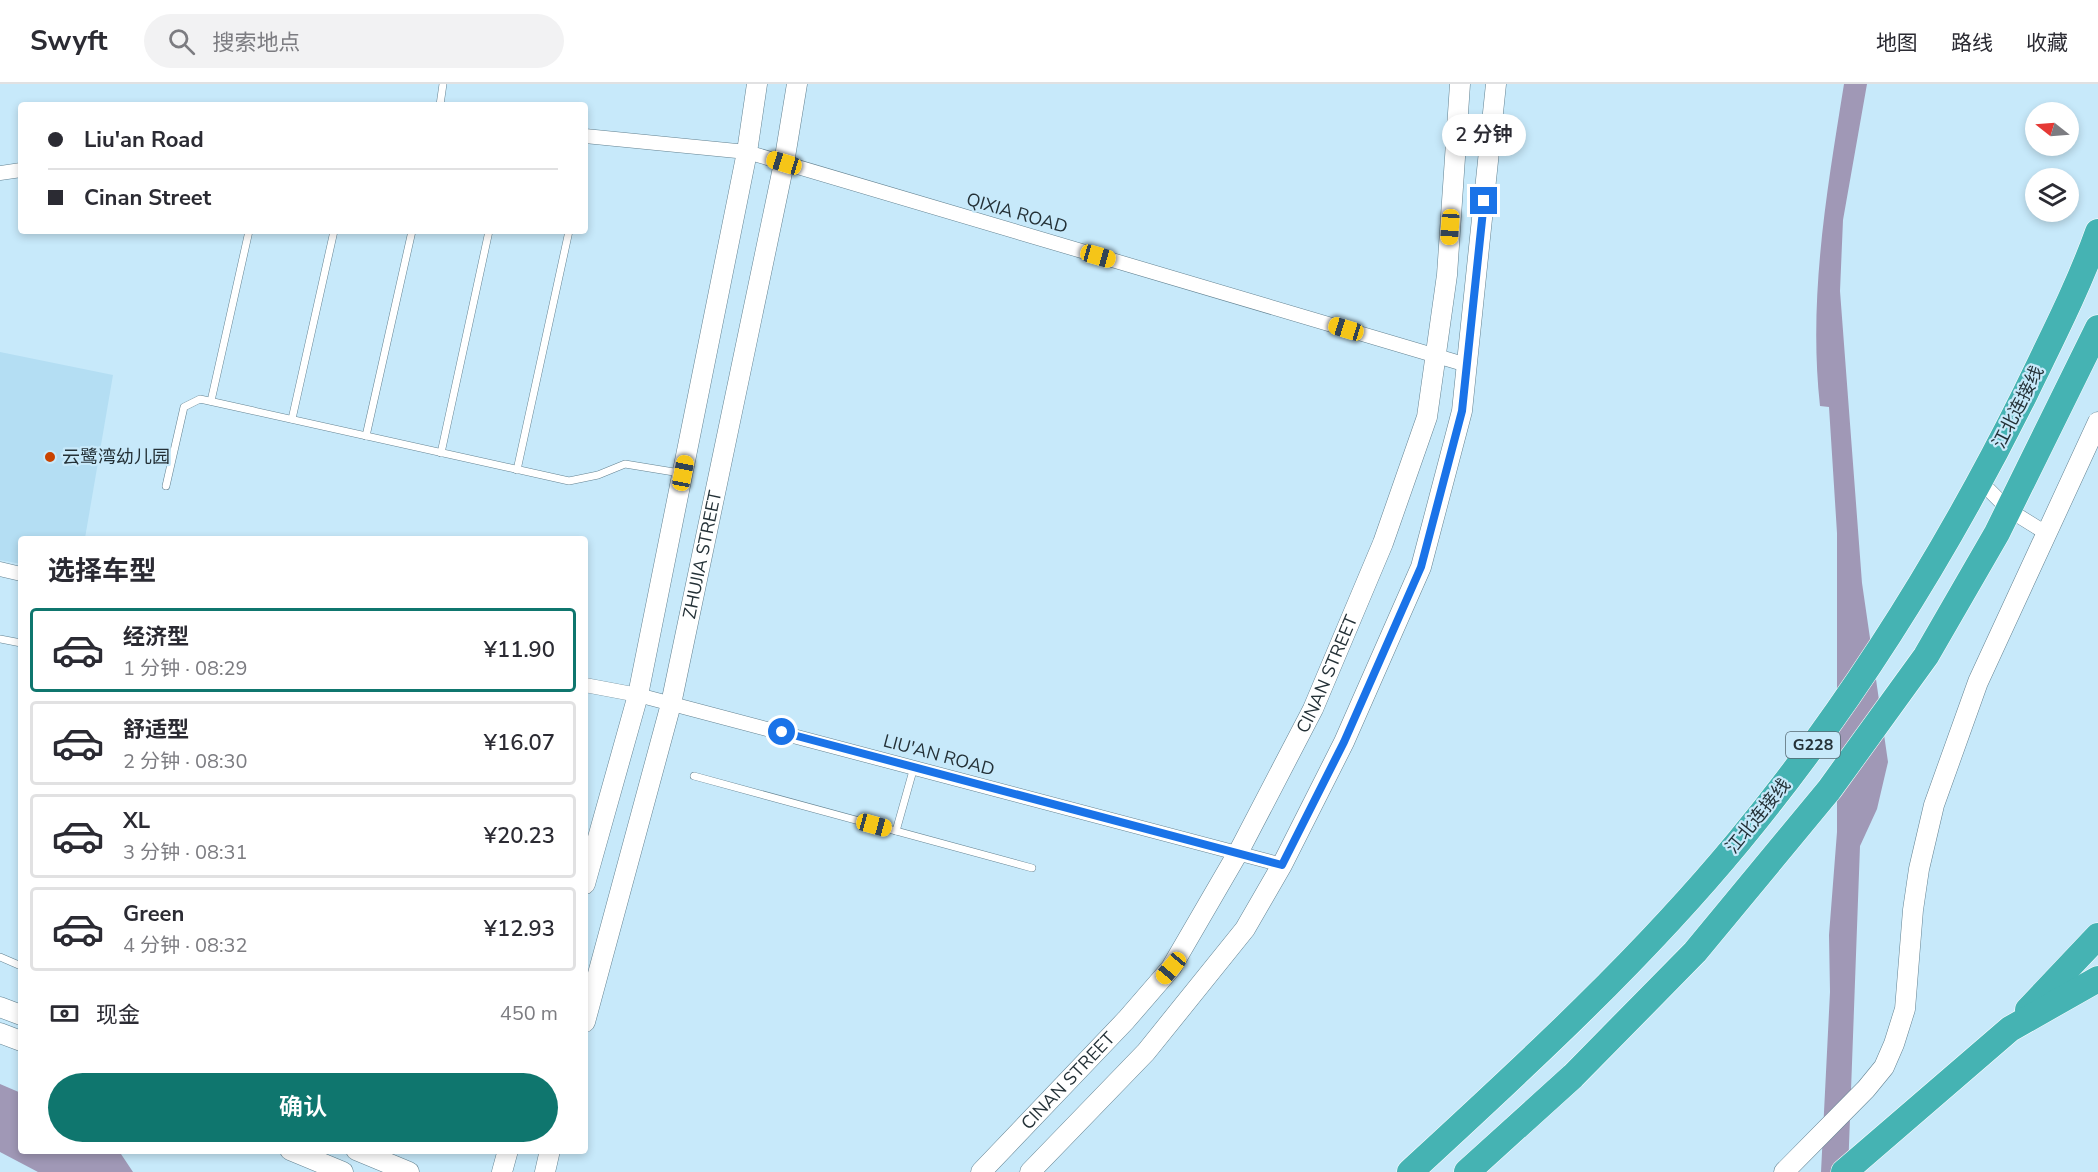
<!DOCTYPE html>
<html lang="zh">
<head>
<meta charset="utf-8">
<style>
	:root { --surface:#fff; --page:#f2f2f3; --text:#2b2b33; --muted:#7c7c81; --line:#e1e1e2; --accent:#0f766e }
	body { margin:0; font-family:"Nunito Sans","Noto Sans SC",sans-serif; background:var(--page); color:var(--text); height:100vh; display:flex; flex-direction:column; font-size:22px; white-space:nowrap }
	* { box-sizing:border-box; margin:0 }
	p { font-size:20px; color:var(--muted) }
	.icon { flex:none; width:33px; height:33px; fill:none; stroke:currentColor; stroke-width:2; stroke-linecap:round; stroke-linejoin:round }
	.map { position:relative; flex:1; overflow:hidden }
	.details { position:absolute; left:18px; top:452px; width:570px; height:618px; display:flex; flex-direction:column; background:var(--surface); border-radius:6px; box-shadow:0 3px 9px #0003 }
	.details>* { flex:none }
	.guide { position:absolute; left:18px; top:18px; width:570px; height:132px; border-radius:6px; box-shadow:0 3px 9px #0003; display:grid; align-content:center; height:132px; padding:0 30px; background:var(--surface) }
	.needle { width:39px; rotate:287deg }
	.buttons { position:absolute; left:2025px; top:18px; display:grid; gap:12px }
	.buttons a { display:grid; place-items:center; width:54px; height:54px; border-radius:50%; background:var(--surface); box-shadow:0 3px 9px #0003; font-size:30px }
	.end { position:absolute; width:27px; height:27px; margin:-14px; border:8px solid #1a73e8; background:#fff; box-shadow:0 0 0 3px #fff }
	.from { border-radius:50% }
	.bubble { position:absolute; height:42px; border-radius:21px; background:var(--surface); box-shadow:0 3px 9px #0003; font-size:20px; font-weight:600; line-height:42px; text-align:center }
	.car { position:absolute; width:18px; height:36px; margin:-18px -9px; border-radius:8px; box-shadow:0 0 4px 2px #0007; background:linear-gradient(#f5c518 24%,#345 0 40%,#f5c518 0 76%,#345 0 86%,#f5c518 0) }
	.guide b { display:flex; align-items:center; gap:21px; height:57px; font-size:22px }
	.guide b+b { border-top:2px solid var(--line) }
	.guide i { width:15px; height:15px; background:var(--text) }
	ul { padding:0; list-style:none }
	li { display:flex; align-items:center; gap:18px; height:84px; margin:0 12px 9px; padding:0 18px; border:3px solid var(--line); border-radius:6px }
	li div { flex:1 }
	li b { display:block; font-size:22px }
	li em { font-style:normal; font-weight:600 }
	li.active { border-color:var(--accent) }
	li>.icon { width:54px; height:54px; stroke-width:1.5 }
	h2 { padding:0 30px; font-size:27px; line-height:72px }
	.pay { display:flex; align-items:center; gap:15px; height:66px; padding:0 30px; font-size:22px }
	.pay p { margin-inline-start:auto }
	.primary-button { display:flex; gap:12px; margin-top:auto; padding:12px 30px }
	.primary-button a { flex:1; height:69px; border-radius:36px; background:var(--accent); color:#fff; font-size:24px; font-weight:600; line-height:69px; text-align:center }
	header { display:flex; align-items:center; gap:36px; box-sizing:border-box; height:84px; padding:0 30px; background:var(--surface); border-bottom:2px solid var(--line) }
	header strong { font-size:28px }
	nav { display:flex; gap:33px; margin-inline-start:auto; font-size:21px }
	.search { width:420px; height:54px; background:var(--page); display:flex; align-items:center; gap:15px; box-sizing:border-box; padding:0 21px; border-radius:33px; color:var(--muted); font-size:22px }
	.map>svg:first-child { display:block }
	.built { fill:#b4def3 }
	.water { fill:#a098b6 }
	.lines { fill:none; stroke-linecap:round; stroke-linejoin:round }
	.lane-casing { stroke:#638291; stroke-width:8 }
	.street-casing { stroke:#638291; stroke-width:15 }
	.secondary-casing { stroke:#638291; stroke-width:21 }
	.highway-casing { stroke:#fff; stroke-width:27 }
	.lane { stroke:#fff; stroke-width:7 }
	.street { stroke:#fff; stroke-width:14 }
	.secondary { stroke:#fff; stroke-width:20 }
	.highway { stroke:#45b3b3; stroke-width:26 }
	.route { stroke:#1a73e8; stroke-width:8 }
	.poi-dot { fill:#c94300; stroke:#c7e9fa; stroke-width:2 }
	.labels { text-anchor:middle; dominant-baseline:central; stroke-width:4.5; stroke-linejoin:round; paint-order:stroke }
	.shield { fill:#c7e9fa; stroke:#556872; stroke-width:1.5 }
	.shield-label { font-size:16px; font-weight:bold; fill:#243137 }
	.street-label { font-size:18px; fill:#243137; stroke:#c7e9fa }
	.poi-label { font-size:18px; fill:#243137; stroke:#c7e9fa; text-anchor:start }
</style>
</head>
<body>
<header>
<strong>Swyft</strong>
<div class="search"><svg class="icon" aria-label="search" viewBox="0 0 24 24"><circle cx="10" cy="10" r="6"/><path d="M15 15l6 6"/></svg>搜索地点</div>
<nav><a>地图</a><a>路线</a><a>收藏</a></nav>
</header>
<div class="map">
<svg width="2098" height="1088" viewBox="0 0 2098 1088">
	<rect width="100%" height="100%" fill="#c7e9fa"/>
	<!-- built -->
	<polygon class="built" points="0,268 113,291 85,454 21,454 21,480 0,476"/>
	<!-- water -->
	<g class="water">
		<path d="M 1844,0 L 1867,0 L 1843,136 L 1840,207 L 1862,499 L 1888,678 L 1877,725 L 1860,762 L 1848,1088 L 1821,1088 L 1830,908 L 1829,851 L 1837,748 L 1837,449 L 1829,323 L 1820,322 C 1808,214 1827,106 1844,0 Z"/>
		<polygon points="0,1000 21,1009 21,1066 119,1067 133,1088 38,1088 0,1068"/>
	</g>
	<g class="lines">
		<defs>
			<g id="lane">
				<polyline points="440,21 443,0"/>
				<polyline points="211,317 249,147"/>
				<polyline points="292,335 334,147"/>
				<polyline points="366,352 412,147"/>
				<polyline points="441,369 489,147"/>
				<polyline points="517,386 569,147"/>
				<polyline points="166,402 184,323 200,315 569,397 598,391 625,380 680,389"/>
				<polyline points="0,555 21,559"/>
				<polyline points="694,692 1032,784"/>
				<polyline points="896,747 914,683"/>
				<polyline points="0,873 21,882"/>
			</g>
			<g id="street">
				<polyline points="585,52 747,68 1467,281"/>
				<polyline points="0,89 21,86"/>
				<polyline points="1979,396 2009,426 2046,449"/>
				<polyline points="0,485 21,490"/>
				<polyline points="585,601 638,611 1282,781"/>
			</g>
			<g id="secondary">
				<polyline points="585,800 638,611 747,68 757,0"/>
				<polyline points="0,923 21,931"/>
				<path id="s1" d="M 585,938 L 671,620 L 784,79 L 797,0"/>
				<polyline points="0,949 21,957"/>
				<polyline points="290,1066 343,1088"/>
				<polyline points="356,1066 409,1088"/>
				<polyline points="502,1088 508,1066"/>
				<polyline points="545,1088 550,1066"/>
				<path id="s2" d="M 981,1088 L 1126,936 L 1171,884 L 1239,767 L 1313,625 L 1383,459 L 1427,333 L 1447,191 L 1460,0"/>
				<polyline points="1030,1088 1146,968 1245,845 1282,781 1344,658 1421,483 1462,327 1496,0"/>
				<polyline points="1784,1088 1866,1005 1884,983 1894,960 1905,925 1913,826 1919,785 1934,721 1978,598 2098,338"/>
			</g>
			<g id="highway">
				<polyline points="2028,926 2098,852"/>
				<path d="M 1410,1088 C 1524,983 1640,877 1739,757 C 1852,620 1946,469 2025,310 C 2051,256 2078,204 2098,148"/>
				<polyline points="1467,1088 1573,992 1695,868 1829,706 1926,572 1997,449 2098,244"/>
				<polyline points="1844,1088 2010,945 2098,895"/>
			</g>
		</defs>
		<!-- lane casing -->
		<use href="#lane" class="lane-casing"/>
		<!-- street casing -->
		<use href="#street" class="street-casing"/>
		<!-- secondary casing -->
		<use href="#secondary" class="secondary-casing"/>
		<!-- highway casing -->
		<use href="#highway" class="highway-casing"/>
		<!-- lane -->
		<use href="#lane" class="lane"/>
		<!-- street -->
		<use href="#street" class="street"/>
		<!-- secondary -->
		<use href="#secondary" class="secondary"/>
		<!-- highway -->
		<use href="#highway" class="highway"/>
	</g>
	<g class="lines">
		<!-- route -->
		<polyline class="route" points="782,648 1282,781 1344,658 1421,483 1462,327 1484,117"/>
	</g>
	<!-- markers -->
	<circle class="poi-dot" cx="50" cy="373" r="6"/>
	<g class="labels">
		<!-- shield labels -->
		<rect class="shield" x="1786" y="648" width="54" height="26" rx="4.5"/>
		<g class="shield-label">
			<text x="1813" y="661">G228</text>
		</g>
		<!-- street labels -->
		<g class="street-label">
			<text transform="translate(1017 129) rotate(16)">QIXIA ROAD</text>
			<text transform="translate(2018 323) rotate(-63)">江北连接线</text>
			<text stroke="none"><textPath href="#s1" startOffset="482">ZHUJIA STREET</textPath></text>
			<text stroke="none"><textPath href="#s2" startOffset="612">CINAN STREET</textPath></text>
			<text transform="translate(939 671) rotate(15)">LIU'AN ROAD</text>
			<text transform="translate(1758 732) rotate(-51)">江北连接线</text>
			<text stroke="none"><textPath href="#s2" startOffset="126">CINAN STREET</textPath></text>
		</g>
		<!-- poi labels -->
		<g class="poi-label">
			<text x="62" y="373">云鹭湾幼儿园</text>
		</g>
	</g>
</svg>
<div class="buttons">
<a><svg class="needle" viewBox="-14 -14 28 28"><path d="M0-13l5 13h-10z" fill="#e53935"/><path d="M0 13l5-13h-10z" fill="#7c7c81"/></svg></a>
<a><svg class="icon" aria-label="layers" viewBox="0 0 24 24"><path d="M12 4l9 5-9 5-9-5zM3 14l9 5 9-5"/></svg></a>
</div>
<i class="end from" style="left:782px;top:648px"></i>
<i class="end" style="left:1484px;top:117px"></i>
<div class="bubble" style="left:1442px;top:30px;width:84px">2 分钟</div>
<i class="car" style="left:784px;top:79px;rotate:287deg"></i>
<i class="car" style="left:1450px;top:143px;rotate:184deg"></i>
<i class="car" style="left:1098px;top:172px;rotate:106deg"></i>
<i class="car" style="left:1346px;top:245px;rotate:287deg"></i>
<i class="car" style="left:683px;top:389px;rotate:11deg"></i>
<i class="car" style="left:874px;top:741px;rotate:105deg"></i>
<i class="car" style="left:1171px;top:884px;rotate:220deg"></i>
<div class="guide">
<b><i class="from"></i>Liu'an Road</b>
<b><i></i>Cinan Street</b>
</div>
<section class="details">
<h2>选择车型</h2>
<ul>
<li class="active"><svg class="icon" aria-label="car" viewBox="0 0 24 24"><path d="M5 17H2v-5l4-1 3-4h7l3 4 3 1v5h-3M9 17h6M6 11h13"/><circle cx="7" cy="17" r="2"/><circle cx="17" cy="17" r="2"/></svg><div><b>经济型</b><p>1 分钟 · 08:29</p></div><em>¥11.90</em></li>
<li><svg class="icon" aria-label="car" viewBox="0 0 24 24"><path d="M5 17H2v-5l4-1 3-4h7l3 4 3 1v5h-3M9 17h6M6 11h13"/><circle cx="7" cy="17" r="2"/><circle cx="17" cy="17" r="2"/></svg><div><b>舒适型</b><p>2 分钟 · 08:30</p></div><em>¥16.07</em></li>
<li><svg class="icon" aria-label="car" viewBox="0 0 24 24"><path d="M5 17H2v-5l4-1 3-4h7l3 4 3 1v5h-3M9 17h6M6 11h13"/><circle cx="7" cy="17" r="2"/><circle cx="17" cy="17" r="2"/></svg><div><b>XL</b><p>3 分钟 · 08:31</p></div><em>¥20.23</em></li>
<li><svg class="icon" aria-label="car" viewBox="0 0 24 24"><path d="M5 17H2v-5l4-1 3-4h7l3 4 3 1v5h-3M9 17h6M6 11h13"/><circle cx="7" cy="17" r="2"/><circle cx="17" cy="17" r="2"/></svg><div><b>Green</b><p>4 分钟 · 08:32</p></div><em>¥12.93</em></li>
</ul>
<div class="pay"><svg class="icon" aria-label="cash" viewBox="0 0 24 24"><path d="M3 7h18v10H3z"/><circle cx="12" cy="12" r="2"/></svg>现金<p>450 m</p></div>
<div class="primary-button"><a>确认</a></div>
</section>
</div>
</body>
</html>
